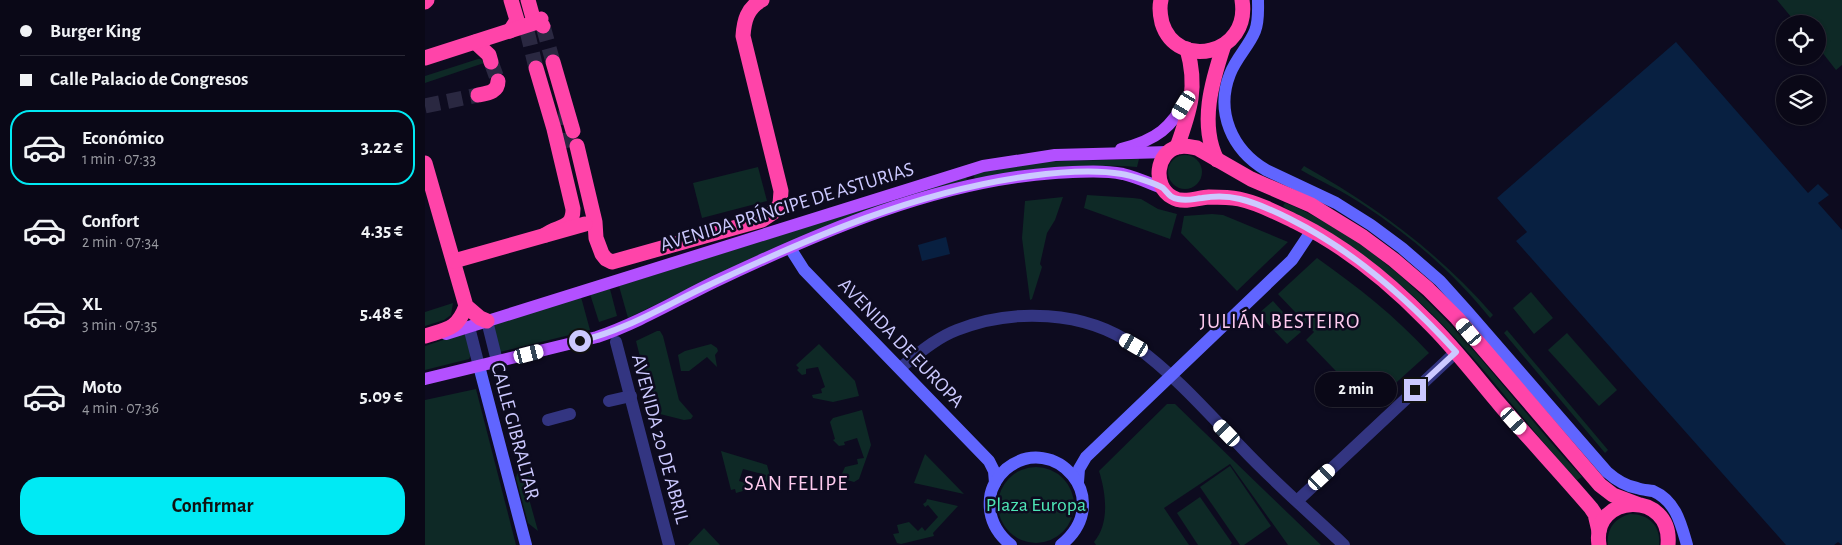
<!DOCTYPE html>
<html lang="es">
<head>
<meta charset="utf-8">
<style>
	:root { --surface:#0a0817; --page:#181624; --text:#f1f3f6; --muted:#999aa1; --line:#2a2936; --accent:#00eaf4 }
	body { margin:0; font-family:"Alegreya Sans",sans-serif; background:var(--page); color:var(--text); height:100vh; display:flex; flex-direction:column; font-size:19px; white-space:nowrap }
	* { box-sizing:border-box; margin:0 }
	p { font-size:16px; color:var(--muted) }
	.icon { flex:none; width:28px; height:28px; fill:none; stroke:currentColor; stroke-width:2; stroke-linecap:round; stroke-linejoin:round }
	.map { position:relative; flex:1; overflow:hidden }
	.details { display:flex; flex-direction:column; background:var(--surface); width:425px }
	.details>* { flex:none }
	.hud { display:grid; align-content:center; height:110px; padding:0 20px; background:var(--surface) }
	.buttons { position:absolute; left:1351px; top:15px; display:grid; gap:10px }
	.buttons a { display:grid; place-items:center; width:50px; height:50px; border-radius:50%; background:var(--surface); box-shadow:0 1px 4px #0004,0 0 0 1px var(--line); font-size:25px }
	.end { position:absolute; width:22px; height:22px; margin:-11px; border:6px solid #ccc9ff; background:#111; box-shadow:0 0 0 2px #111 }
	.from { border-radius:50% }
	.bubble { position:absolute; height:35px; border-radius:18px; background:var(--surface); box-shadow:0 1px 4px #0004,0 0 0 1px var(--line); font-size:16px; font-weight:700; line-height:35px; text-align:center }
	.car { position:absolute; width:15px; height:30px; margin:-15px -8px; border-radius:6px; box-shadow:0 0 4px 1px #0007; background:linear-gradient(#fff 24%,#345 0 40%,#fff 0 76%,#345 0 86%,#fff 0) }
	.hud b { display:flex; align-items:center; gap:18px; height:48px; font-size:19px }
	.hud b+b { border-top:1px solid var(--line) }
	.hud i { width:12px; height:12px; background:var(--text) }
	ul { padding:0; list-style:none }
	li { display:flex; align-items:center; gap:15px; height:75px; margin:0 10px 8px; padding:0 10px; border:2px solid transparent; border-radius:20px }
	li div { flex:1 }
	li b { display:block; font-size:19px }
	li em { font-style:normal; font-weight:700 }
	li.selected { border-color:var(--accent) }
	li>.icon { width:45px; height:45px; stroke-width:1.5 }
	.primary-button { display:flex; gap:10px; margin-top:auto; padding:10px 20px }
	.primary-button a { flex:1; height:58px; border-radius:20px; background:var(--accent); color:#111; font-size:20px; font-weight:700; line-height:58px; text-align:center }
	main { display:flex; flex:1; min-height:0 }
	.map>svg:first-child { display:block }
	.green { fill:#0e2926 }
	.water { fill:#082041 }
	.lines { fill:none; stroke-linecap:round; stroke-linejoin:round }
	.highway-tunnel { stroke:#2a2841; stroke-width:15; stroke-dasharray:15 8; stroke-linecap:butt }
	.street { stroke:#333581; stroke-width:12 }
	.secondary { stroke:#6065ff; stroke-width:12 }
	.primary { stroke:#b350ff; stroke-width:12 }
	.highway { stroke:#ff44a9; stroke-width:15 }
	.route { stroke:#ccc9ff; stroke-width:6 }
	.labels { text-anchor:middle; dominant-baseline:central; stroke-width:5; stroke-linejoin:round; paint-order:stroke }
	.street-label { font-size:20px; fill:#ccc9ff; stroke:#0d0b1f }
	.park-label { font-size:20px; fill:#4ee5b6; stroke:#0d0b1f }
	.neighbourhood-label { font-size:21px; letter-spacing:1px; fill:#ffcbef; stroke:#0d0b1f }
</style>
</head>
<body>
<main>
<section class="details">
<div class="hud">
<b><i class="from"></i>Burger King</b>
<b><i></i>Calle Palacio de Congresos</b>
</div>
<ul>
<li class="selected"><svg class="icon" aria-label="car" viewBox="0 0 24 24"><path d="M5 17H2v-5l4-1 3-4h7l3 4 3 1v5h-3M9 17h6M6 11h13"/><circle cx="7" cy="17" r="2"/><circle cx="17" cy="17" r="2"/></svg><div><b>Económico</b><p>1 min · 07:33</p></div><em>3.22 €</em></li>
<li><svg class="icon" aria-label="car" viewBox="0 0 24 24"><path d="M5 17H2v-5l4-1 3-4h7l3 4 3 1v5h-3M9 17h6M6 11h13"/><circle cx="7" cy="17" r="2"/><circle cx="17" cy="17" r="2"/></svg><div><b>Confort</b><p>2 min · 07:34</p></div><em>4.35 €</em></li>
<li><svg class="icon" aria-label="car" viewBox="0 0 24 24"><path d="M5 17H2v-5l4-1 3-4h7l3 4 3 1v5h-3M9 17h6M6 11h13"/><circle cx="7" cy="17" r="2"/><circle cx="17" cy="17" r="2"/></svg><div><b>XL</b><p>3 min · 07:35</p></div><em>5.48 €</em></li>
<li><svg class="icon" aria-label="car" viewBox="0 0 24 24"><path d="M5 17H2v-5l4-1 3-4h7l3 4 3 1v5h-3M9 17h6M6 11h13"/><circle cx="7" cy="17" r="2"/><circle cx="17" cy="17" r="2"/></svg><div><b>Moto</b><p>4 min · 07:36</p></div><em>5.09 €</em></li>
</ul>
<div class="primary-button"><a>Confirmar</a></div>
</section>
<div class="map">
<svg width="1417" height="545" viewBox="0 0 1417 545">
	<rect width="100%" height="100%" fill="#0d0b1f"/>
	<!-- green -->
	<g class="green">
		<polygon points="1352,0 1417,0 1417,65 1411,70 1393,47 1392,24 1372,24"/>
		<polygon points="53,59 56,59 59,63 0,83 0,76"/>
		<circle cx="760" cy="172" r="17"/>
		<path d="M 714,159 L 712,167 C 658,162 603,173 550,179 L 548,174 L 609,162 Z"/>
		<path d="M 879,166 C 952,207 1013,252 1068,315 L 1065,318 C 1030,274 986,236 940,206 C 920,192 897,182 876,170 Z"/>
		<polygon points="333,167 342,201 277,218 268,183"/>
		<polygon points="541,177 542,180 351,247 203,318 194,286"/>
		<polygon points="662,195 708,198 716,199 733,209 752,214 745,239 659,208"/>
		<polygon points="638,197 630,220 622,233 615,264 617,267 607,299 605,300 597,238 600,201"/>
		<path d="M 860,203 C 880,210 900,222 918,233 C 1019,297 1077,391 1157,477 L 1152,480 C 1102,427 1060,366 1007,314 C 963,270 914,237 860,208 L 858,206 Z"/>
		<polygon points="787,214 798,215 863,242 812,291 756,233 759,216"/>
		<path d="M 892,258 C 933,287 970,316 1004,353 L 963,390 L 954,382 L 936,397 L 881,340 L 889,332 L 853,294 Z"/>
		<polygon points="185,289 192,316 174,322 165,294"/>
		<polygon points="1106,292 1128,318 1109,334 1088,308"/>
		<polygon points="156,297 165,330 75,352 68,324"/>
		<polygon points="848,301 876,332 862,344 833,314"/>
		<polygon points="28,303 26,315 19,320 0,326 0,312"/>
		<polygon points="1082,330 1183,450 1180,453 1079,333"/>
		<polygon points="232,331 235,331 238,336 254,400 268,416 266,419 259,420 231,413 228,408 211,341"/>
		<polygon points="1142,333 1192,390 1174,406 1123,350"/>
		<polygon points="36,334 41,335 46,355 44,359 0,370 0,346"/>
		<polygon points="286,344 292,348 293,351 290,355 292,367 282,357 264,371 256,371 253,355 260,351"/>
		<polygon points="394,344 430,381 434,396 408,402 388,398 387,395 397,393 396,389 400,387 393,367 381,369 381,374 377,375 372,370 374,368 371,365"/>
		<polygon points="51,389 91,545 0,545 0,400"/>
		<path d="M 742,404 L 750,404 L 896,545 L 863,545 L 805,464 L 739,508 L 764,545 L 671,545 L 669,542 C 685,523 681,493 674,471 Z"/>
		<polygon points="437,410 446,445 434,479 429,482 415,478 420,467 433,464 432,459 439,458 432,438 419,442 420,445 414,446 408,440 410,439 405,422 408,418"/>
		<polygon points="296,451 342,465 347,483 341,487 343,482 339,481 341,475 318,469 314,481 321,483 318,491 311,493 310,489 306,490"/>
		<polygon points="500,454 539,494 489,483"/>
		<polygon points="805,466 846,526 819,545 815,545 775,487"/>
		<circle cx="611" cy="505" r="38"/>
		<polygon points="96,470 104,472 108,476 109,482 101,488 113,531 103,523 91,478 92,474"/>
		<polygon points="775,497 807,543 805,545 773,545 752,513"/>
		<polygon points="502,499 533,506 508,533 509,536 476,544 472,543 468,534 474,533 472,525 484,522 493,531 497,527 500,531 513,517 503,505 500,507 498,504 501,502"/>
		<path d="M 1205,514 C 1224,514 1236,526 1234,545 L 1183,545 C 1181,529 1190,518 1205,514 Z"/>
		<polygon points="279,528 295,545 263,545"/>
	</g>
	<!-- water -->
	<g class="water">
		<polygon points="1251,42 1383,193 1393,184 1404,195 1393,203 1417,230 1417,545 1413,542 1409,545 1361,545 1091,241 1102,232 1072,198"/>
		<polygon points="521,237 525,254 497,261 493,245"/>
	</g>
	<g class="lines">
		<!-- highway-tunnel -->
		<g class="highway-tunnel">
			<polyline points="118,26 128,62"/>
			<polyline points="102,31 111,68"/>
			<polyline points="66,62 73,81"/>
			<polyline points="0,106 53,95"/>
			<polyline points="141,110 140,133 144,148"/>
		</g>
		<!-- street -->
		<g class="street">
			<polyline points="62,321 72,361"/>
			<polyline points="44,327 54,366"/>
			<polyline points="191,342 244,545"/>
			<path d="M 475,368 C 493,354 511,338 532,330 C 587,308 660,310 710,346 C 750,375 783,413 817,448 C 849,482 885,513 919,545"/>
			<polyline points="184,401 206,396"/>
			<polyline points="123,420 145,414"/>
			<polyline points="872,501 1031,352"/>
		</g>
		<!-- secondary -->
		<g class="secondary">
			<path d="M 833,0 C 833,10 834,21 830,31 C 824,46 811,58 805,74 C 790,112 807,150 841,170 L 911,203 L 946,225 L 977,248 L 1015,281 L 1042,311 L 1182,472 C 1191,480 1200,486 1212,488 C 1217,490 1223,490 1228,491 C 1251,501 1256,524 1262,545"/>
			<polyline points="365,248 379,270 564,461 569,471 570,483"/>
			<polyline points="54,366 101,545"/>
			<polyline points="653,482 654,469 661,457 867,260 887,230"/>
			<path d="M 586,545 C 571,533 563,518 565,498 C 566,487 573,476 581,469 C 629,430 692,500 636,545"/>
		</g>
		<!-- primary -->
		<g class="primary">
			<path d="M 696,149 C 732,140 746,128 764,96"/>
			<polyline points="21,334 558,166 630,155 744,152"/>
			<path d="M 0,379 L 172,337 C 213,323 250,301 289,282 C 395,232 511,181 630,173 C 652,172 676,170 698,174 C 711,177 724,183 737,188"/>
		</g>
		<!-- highway -->
		<g class="highway">
			<polyline points="103,0 108,18 118,26"/>
			<path d="M 736,0 C 734,8 735,15 737,23 C 752,71 826,55 817,0"/>
			<polyline points="0,2 2,0"/>
			<polyline points="85,31 92,20 86,0"/>
			<polyline points="50,42 64,55 66,62"/>
			<polyline points="0,58 112,22 116,19"/>
			<polyline points="128,62 148,131"/>
			<path d="M 111,68 L 129,129 L 148,209 C 148,230 133,225 120,235"/>
			<path d="M 53,95 C 63,93 73,92 73,81"/>
			<path d="M 152,146 L 170,222 L 171,238 L 177,254 L 181,259 L 187,262 L 337,220 L 349,212 L 355,204 L 356,191 L 318,36 C 319,21 322,8 337,0"/>
			<path d="M 752,147 C 765,111 773,87 762,49"/>
			<path d="M 792,160 C 774,124 787,81 799,45"/>
			<polyline points="0,163 41,306 55,318 62,321"/>
			<polyline points="29,261 160,224"/>
			<path d="M 0,336 C 22,329 32,330 41,306"/>
			<path d="M 1174,531 L 1170,514 L 1166,508 C 1137,474 1106,441 1076,406 C 1052,378 1029,347 1002,321 C 965,283 921,247 873,223 C 854,214 834,203 814,199 C 804,197 793,197 784,197 C 771,198 758,204 747,197 C 727,186 731,152 753,147 C 760,145 766,147 772,148 L 826,179 L 886,205 L 938,237 L 969,260 L 1003,289 L 1032,318 L 1175,485 L 1188,495 L 1212,504"/>
			<path d="M 1174,545 C 1166,493 1248,489 1243,545"/>
		</g>
	</g>
	<g class="lines">
		<!-- route -->
		<path class="route" d="M 155,341 C 202,330 241,305 284,285 C 386,237 492,191 605,176 C 634,172 667,169 697,174 C 705,175 732,184 738,188 C 743,193 745,198 753,199 C 762,201 768,199 777,198 C 789,196 803,196 815,199 C 832,203 849,211 865,219 C 929,251 983,299 1031,352 L 990,390"/>
	</g>
	<g class="labels">
		<!-- street labels -->
		<g class="street-label">
			<text transform="translate(362 207) rotate(-17)">AVENIDA PRÍNCIPE DE ASTURIAS</text>
			<text transform="translate(476 343) rotate(46)">AVENIDA DE EUROPA</text>
			<text transform="translate(90 431) rotate(75)">CALLE GIBRALTAR</text>
			<text transform="translate(235 439) rotate(75)">AVENIDA 20 DE ABRIL</text>
		</g>
		<!-- park labels -->
		<g class="park-label">
			<text x="611" y="505">Plaza Europa</text>
		</g>
		<!-- neighbourhood labels -->
		<g class="neighbourhood-label">
			<text x="855" y="321">JULIÁN BESTEIRO</text>
			<text x="371" y="483">SAN FELIPE</text>
		</g>
	</g>
</svg>
<div class="buttons">
<a><svg class="icon" aria-label="locate" viewBox="0 0 24 24"><circle cx="12" cy="12" r="6"/><path d="M12 2v4M12 18v4M2 12h4M18 12h4"/></svg></a>
<a><svg class="icon" aria-label="layers" viewBox="0 0 24 24"><path d="M12 4l9 5-9 5-9-5zM3 14l9 5 9-5"/></svg></a>
</div>
<i class="end from" style="left:155px;top:341px"></i>
<i class="end" style="left:990px;top:390px"></i>
<div class="bubble" style="left:890px;top:372px;width:82px">2 min</div>
<i class="car" style="left:759px;top:105px;rotate:211deg"></i>
<i class="car" style="left:1044px;top:332px;rotate:320deg"></i>
<i class="car" style="left:709px;top:345px;rotate:300deg"></i>
<i class="car" style="left:104px;top:354px;rotate:76deg"></i>
<i class="car" style="left:1089px;top:421px;rotate:138deg"></i>
<i class="car" style="left:802px;top:433px;rotate:316deg"></i>
<i class="car" style="left:897px;top:477px;rotate:47deg"></i>
</div>
</main>
</body>
</html>
